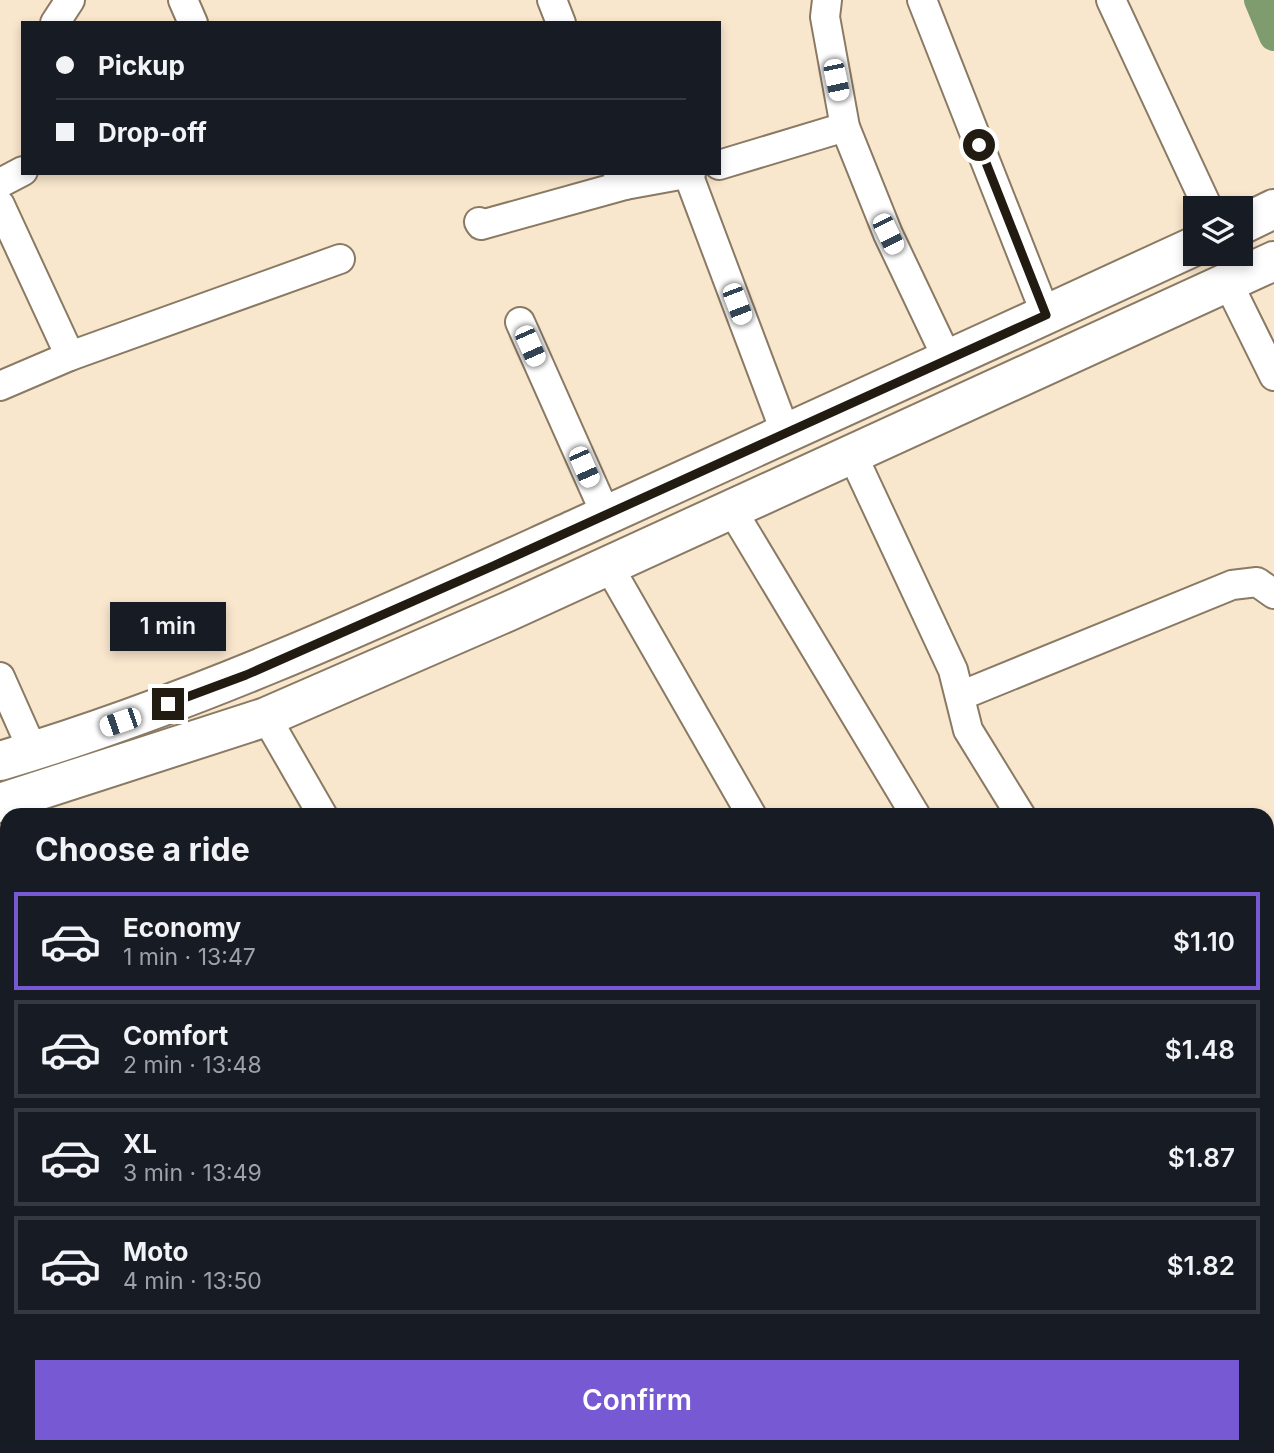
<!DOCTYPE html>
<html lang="en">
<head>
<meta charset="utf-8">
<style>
	:root { --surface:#171b24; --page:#20242c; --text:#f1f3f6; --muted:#9ea1a6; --line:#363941; --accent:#7659d3 }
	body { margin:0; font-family:Inter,sans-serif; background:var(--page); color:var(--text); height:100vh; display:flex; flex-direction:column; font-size:26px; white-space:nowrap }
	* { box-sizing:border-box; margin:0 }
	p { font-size:23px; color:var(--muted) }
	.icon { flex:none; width:38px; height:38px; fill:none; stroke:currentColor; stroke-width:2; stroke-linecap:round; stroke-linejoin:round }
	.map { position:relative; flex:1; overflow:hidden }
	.side { position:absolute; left:0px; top:808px; width:1274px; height:646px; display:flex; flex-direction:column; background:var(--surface); border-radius:21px 21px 0 0; box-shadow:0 4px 10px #0003 }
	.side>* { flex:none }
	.top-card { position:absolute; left:21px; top:21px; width:700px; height:154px; border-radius:0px; box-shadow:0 4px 10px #0003; display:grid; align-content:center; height:154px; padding:0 35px; background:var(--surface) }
	.buttons { position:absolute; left:1183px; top:196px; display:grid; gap:14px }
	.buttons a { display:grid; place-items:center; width:70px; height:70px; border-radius:0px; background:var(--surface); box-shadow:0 4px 10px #0003; font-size:35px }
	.end { position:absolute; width:32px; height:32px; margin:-16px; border:9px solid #221b12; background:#fff; box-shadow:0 0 0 4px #fff }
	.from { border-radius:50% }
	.bubble { position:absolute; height:49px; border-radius:0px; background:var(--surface); box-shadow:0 4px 10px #0003; font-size:23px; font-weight:600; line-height:49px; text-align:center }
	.car { position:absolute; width:21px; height:42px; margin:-21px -10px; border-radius:9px; box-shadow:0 0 5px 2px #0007; background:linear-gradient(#fff 24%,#345 0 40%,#fff 0 76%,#345 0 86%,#fff 0) }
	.top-card b { display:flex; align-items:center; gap:24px; height:66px; font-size:26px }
	.top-card b+b { border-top:2px solid var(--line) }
	.top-card i { width:18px; height:18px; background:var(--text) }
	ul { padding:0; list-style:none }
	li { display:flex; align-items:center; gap:21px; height:98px; margin:0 14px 10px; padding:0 21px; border:4px solid var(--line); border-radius:0px }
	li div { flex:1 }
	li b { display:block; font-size:26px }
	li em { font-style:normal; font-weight:600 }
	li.current { border-color:var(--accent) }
	li>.icon { width:63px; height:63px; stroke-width:1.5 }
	h2 { padding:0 35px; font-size:32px; line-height:84px }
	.action { display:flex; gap:14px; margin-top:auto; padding:14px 35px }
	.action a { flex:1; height:80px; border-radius:0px; background:var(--accent); color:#fff; font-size:28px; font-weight:600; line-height:80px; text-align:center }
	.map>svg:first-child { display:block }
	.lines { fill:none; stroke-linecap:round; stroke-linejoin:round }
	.stream { stroke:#7f9c6f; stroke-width:8 }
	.canal { stroke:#7f9c6f; stroke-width:30 }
	.minor-casing { stroke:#8a7a63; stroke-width:32 }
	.secondary-casing { stroke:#8a7a63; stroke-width:42 }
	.minor { stroke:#fff; stroke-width:28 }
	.secondary { stroke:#fff; stroke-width:38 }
	.route { stroke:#221b12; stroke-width:9 }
</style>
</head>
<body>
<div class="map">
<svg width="1274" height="1453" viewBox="0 0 1274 1453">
	<rect width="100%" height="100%" fill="#f8e6cd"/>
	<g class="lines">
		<!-- stream -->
		<g class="stream">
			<polyline points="1267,1018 1274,1011"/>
			<polyline points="431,1453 433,1447"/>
		</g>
		<!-- canal -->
		<g class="canal">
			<polyline points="1259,0 1274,36"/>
			<polyline points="858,1447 860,1453"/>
			<polyline points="391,1453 402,1447"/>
		</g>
		<defs>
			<g id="minor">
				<polyline points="183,0 193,23"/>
				<polyline points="552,0 561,23"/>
				<polyline points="827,0 825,17 845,127 888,234 948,360"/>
				<polyline points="922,0 1046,315"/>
				<polyline points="1111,0 1208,208"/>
				<polyline points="55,23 70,0"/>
				<polyline points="719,165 845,127"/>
				<polyline points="618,173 625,185 691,173"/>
				<polyline points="688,174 786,434"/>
				<polyline points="0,183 23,171"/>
				<polyline points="0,205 70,356"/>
				<polyline points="479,222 481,225 625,185"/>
				<polyline points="1228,283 1274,376"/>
				<polyline points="520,322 606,515"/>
				<polyline points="0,386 70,356 340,259"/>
				<polyline points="853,456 953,670 968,730 1021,816"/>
				<polyline points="732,510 916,816"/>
				<polyline points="608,565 752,816"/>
				<polyline points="0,677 33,751"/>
				<polyline points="960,696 1232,585 1257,582 1274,594"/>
				<polyline points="266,717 323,816"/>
				<polyline points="0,1423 7,1419"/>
			</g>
			<g id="secondary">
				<polyline points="1241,225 1274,209"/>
				<path d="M 0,761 C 199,702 388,614 576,529 C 783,435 989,341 1195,246"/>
				<polyline points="0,803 266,717 507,612 1274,261"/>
			</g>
		</defs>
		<!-- minor casing -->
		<use href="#minor" class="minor-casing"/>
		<!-- secondary casing -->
		<use href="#secondary" class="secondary-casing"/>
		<!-- minor -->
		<use href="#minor" class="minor"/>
		<!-- secondary -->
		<use href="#secondary" class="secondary"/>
	</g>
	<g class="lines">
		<!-- route -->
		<polyline class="route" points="168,704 246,675 493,566 1046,315 979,145"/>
	</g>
</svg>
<div class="buttons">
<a><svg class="icon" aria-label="layers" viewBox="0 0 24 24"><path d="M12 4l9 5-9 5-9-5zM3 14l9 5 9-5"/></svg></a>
</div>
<i class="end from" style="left:979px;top:145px"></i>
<i class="end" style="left:168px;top:704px"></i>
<div class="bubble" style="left:110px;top:602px;width:116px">1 min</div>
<i class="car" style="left:836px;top:80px;rotate:168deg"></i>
<i class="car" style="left:888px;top:234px;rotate:154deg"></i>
<i class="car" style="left:737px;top:304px;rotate:159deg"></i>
<i class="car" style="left:530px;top:346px;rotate:156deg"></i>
<i class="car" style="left:584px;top:467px;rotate:156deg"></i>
<i class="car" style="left:120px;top:722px;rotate:251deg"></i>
<div class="top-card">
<b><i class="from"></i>Pickup</b>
<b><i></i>Drop-off</b>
</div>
<section class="side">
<h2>Choose a ride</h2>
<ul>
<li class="current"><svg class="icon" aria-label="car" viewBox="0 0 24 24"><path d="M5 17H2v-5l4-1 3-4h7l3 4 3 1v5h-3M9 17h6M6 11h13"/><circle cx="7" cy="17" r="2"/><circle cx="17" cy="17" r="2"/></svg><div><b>Economy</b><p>1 min · 13:47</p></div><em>$1.10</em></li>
<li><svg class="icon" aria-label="car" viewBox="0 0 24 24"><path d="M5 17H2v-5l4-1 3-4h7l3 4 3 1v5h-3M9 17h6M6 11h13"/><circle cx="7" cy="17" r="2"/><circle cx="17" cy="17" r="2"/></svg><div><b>Comfort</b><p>2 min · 13:48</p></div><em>$1.48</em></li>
<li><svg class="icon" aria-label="car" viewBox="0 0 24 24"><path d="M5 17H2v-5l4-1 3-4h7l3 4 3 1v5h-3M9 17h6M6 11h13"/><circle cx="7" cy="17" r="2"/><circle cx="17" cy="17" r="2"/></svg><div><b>XL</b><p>3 min · 13:49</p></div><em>$1.87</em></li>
<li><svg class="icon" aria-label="car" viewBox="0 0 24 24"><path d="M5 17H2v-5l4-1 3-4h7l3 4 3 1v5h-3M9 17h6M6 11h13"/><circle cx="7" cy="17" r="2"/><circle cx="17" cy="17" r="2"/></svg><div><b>Moto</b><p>4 min · 13:50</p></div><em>$1.82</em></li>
</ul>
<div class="action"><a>Confirm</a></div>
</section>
</div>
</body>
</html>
